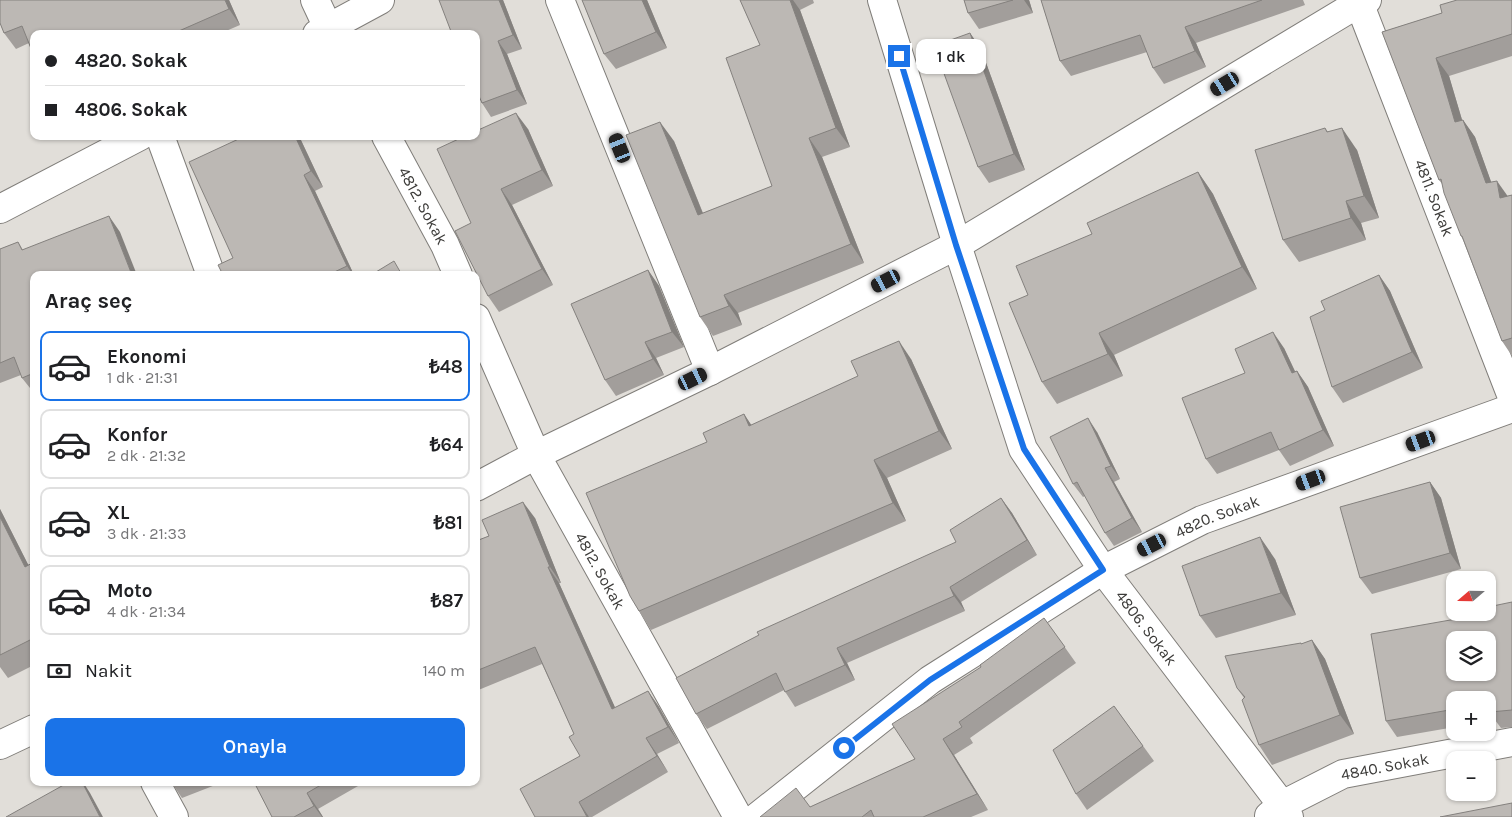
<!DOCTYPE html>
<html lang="tr">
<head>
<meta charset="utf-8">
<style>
	:root { --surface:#fff; --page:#f2f2f2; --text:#202124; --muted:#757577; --line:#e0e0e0; --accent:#1a73e8 }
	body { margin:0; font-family:Karla,sans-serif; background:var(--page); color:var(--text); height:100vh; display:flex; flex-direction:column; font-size:19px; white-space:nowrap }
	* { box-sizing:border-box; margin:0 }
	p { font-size:16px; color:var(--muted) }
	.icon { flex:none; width:28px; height:28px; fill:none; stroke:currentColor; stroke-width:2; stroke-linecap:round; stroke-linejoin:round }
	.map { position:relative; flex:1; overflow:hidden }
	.panel { position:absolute; left:30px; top:271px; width:450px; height:515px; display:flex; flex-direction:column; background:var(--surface); border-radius:10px; box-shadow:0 1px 4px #0004 }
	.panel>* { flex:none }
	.top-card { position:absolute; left:30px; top:30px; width:450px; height:110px; border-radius:10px; box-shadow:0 1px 4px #0004; display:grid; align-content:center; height:110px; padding:0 15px; background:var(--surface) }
	.needle { width:32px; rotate:250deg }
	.controls { position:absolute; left:1446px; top:571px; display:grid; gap:10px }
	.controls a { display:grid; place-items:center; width:50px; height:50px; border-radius:10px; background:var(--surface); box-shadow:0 1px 4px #0004; font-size:25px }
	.end { position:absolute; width:22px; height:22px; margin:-11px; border:6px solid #1a73e8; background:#fff; box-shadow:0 0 0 2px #fff }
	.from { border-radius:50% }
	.bubble { position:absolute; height:35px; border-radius:10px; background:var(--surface); box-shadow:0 1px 4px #0004; font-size:16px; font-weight:600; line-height:35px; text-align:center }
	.car { position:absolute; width:15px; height:30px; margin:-15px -8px; border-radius:6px; box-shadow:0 0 4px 1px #0007; background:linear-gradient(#222 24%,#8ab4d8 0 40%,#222 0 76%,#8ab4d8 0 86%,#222 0) }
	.top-card b { display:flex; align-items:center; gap:18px; height:48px; font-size:19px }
	.top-card b+b { border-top:1px solid var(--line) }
	.top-card i { width:12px; height:12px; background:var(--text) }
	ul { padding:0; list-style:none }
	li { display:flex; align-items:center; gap:15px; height:70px; margin:0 10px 8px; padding:0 5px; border:2px solid var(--line); border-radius:10px }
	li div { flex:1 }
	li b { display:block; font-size:19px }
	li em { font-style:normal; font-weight:600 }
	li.current { border-color:var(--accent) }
	li>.icon { width:45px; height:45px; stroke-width:1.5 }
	h2 { padding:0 15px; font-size:22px; line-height:60px }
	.pay { display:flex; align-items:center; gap:12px; height:55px; padding:0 15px; font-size:19px }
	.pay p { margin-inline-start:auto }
	.action { display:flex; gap:10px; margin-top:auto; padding:10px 15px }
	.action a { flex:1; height:58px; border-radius:10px; background:var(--accent); color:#fff; font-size:20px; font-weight:600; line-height:58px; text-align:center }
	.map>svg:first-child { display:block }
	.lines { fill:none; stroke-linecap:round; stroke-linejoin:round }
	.minor-casing { stroke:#807e7a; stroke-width:30 }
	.minor { stroke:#fff; stroke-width:28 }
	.wall { fill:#a29e9b }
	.shaded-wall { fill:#84817e }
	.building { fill:#bcb8b4; stroke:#84817e; fill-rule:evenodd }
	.route { stroke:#1a73e8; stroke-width:6 }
	.labels { text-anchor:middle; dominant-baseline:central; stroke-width:4.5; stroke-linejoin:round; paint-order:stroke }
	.street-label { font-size:16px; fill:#3c3b39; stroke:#fff }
</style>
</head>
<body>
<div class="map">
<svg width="1512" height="817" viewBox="0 0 1512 817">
	<rect width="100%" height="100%" fill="#e1ded9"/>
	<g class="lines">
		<defs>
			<g id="minor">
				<polyline points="315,0 331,34"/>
				<polyline points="560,0 710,371"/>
				<path id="s1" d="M 882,0 L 957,245 L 1023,449 L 1103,570 L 1282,805 L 1289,817"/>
				<path id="s2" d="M 1358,0 L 1512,397"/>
				<polyline points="317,34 380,0"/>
				<polyline points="160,136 211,275"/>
				<path id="s3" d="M 386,136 L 445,245 L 458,275"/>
				<polyline points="0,209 140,136"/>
				<path id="s4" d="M 476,318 L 536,455 L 738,817"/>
				<polyline points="476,487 536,455 710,371 957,245 1359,3 1367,0"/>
				<polyline points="0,745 34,729"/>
				<polyline points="155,782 174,817"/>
				<path id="s5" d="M 1269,816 L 1282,805 L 1343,774 L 1512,742"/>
				<path id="s6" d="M 757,817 L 930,680 L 1103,570 L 1202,520 L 1512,408"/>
			</g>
		</defs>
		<!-- minor casing -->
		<use href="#minor" class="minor-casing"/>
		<!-- minor -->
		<use href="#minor" class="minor"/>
	</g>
	<!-- wall -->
	<g class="wall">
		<polygon points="229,0 240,25 219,34 34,34 29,43 16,49 4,33 0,23"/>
		<polygon points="439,0 503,0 522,49 507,54 527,104 491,117 482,103 476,34"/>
		<polygon points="582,0 647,0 667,48 616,69 604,54"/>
		<polygon points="740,0 813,0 814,3 800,10 850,147 822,157 864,263 738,313 742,325 713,336 700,317 674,141 703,213 772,186 760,45"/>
		<polygon points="964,0 1029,0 1033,13 979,29 968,13"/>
		<polygon points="1041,0 1303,0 1305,5 1196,43 1206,67 1164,84 1153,68 1147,52 1071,76 1060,61"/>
		<polygon points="1512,0 1512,56 1449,76 1462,120 1463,120 1475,137 1491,182 1507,196 1512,195 1512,356 1502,341 1463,240 1461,236 1443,185 1439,180 1382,32 1442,13"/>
		<polygon points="970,33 981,49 1025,170 989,183 978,167"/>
		<polygon points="1325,128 1328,132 1357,150 1379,218 1361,223 1366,240 1299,262 1283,240"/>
		<polygon points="528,129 553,186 512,205 553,285 499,312 488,296 471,223"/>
		<polygon points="70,136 83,136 73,140"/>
		<polygon points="245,136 299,136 323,187 315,191 354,275 223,275 233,258"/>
		<polygon points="1198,172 1213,194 1257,289 1114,355 1123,376 1057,404 1042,382 1028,295 1092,234"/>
		<polygon points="120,232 34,275 34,393 22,378 21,375 0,383 0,249 18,242 23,250"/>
		<polygon points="648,270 659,286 684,347 656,358 664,375 616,396 605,380"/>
		<polygon points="1379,275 1390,291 1423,368 1343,403 1332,387 1325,310"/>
		<polygon points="1284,348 1295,371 1297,371 1308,387 1334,446 1290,466 1279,450 1217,474 1206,459 1245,373"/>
		<polygon points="911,359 952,449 887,478 906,521 651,630 639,611 707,442 744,414 751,425"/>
		<polygon points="1097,432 1120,479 1114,482 1142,532 1114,546 1105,533 1085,496 1083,497 1073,484"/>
		<polygon points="1430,482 1441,498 1461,569 1372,594 1360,578"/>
		<polygon points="1001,498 1012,513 1037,555 961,602 965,611 847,663 855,680 795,707 784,690 707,729 696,714 956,542"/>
		<polygon points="0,509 28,565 34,562 34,665 8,678 0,667"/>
		<polygon points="535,518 561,583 559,583 615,708 648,691 659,707 679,743 657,754 668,772 592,817 535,817 580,756 574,734 542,664 476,691 476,541"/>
		<polygon points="1275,559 1296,615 1216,638 1200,616"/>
		<polygon points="1512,602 1512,727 1501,728 1495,720 1488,721 1488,700 1455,700 1455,727 1397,737 1386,721 1473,616"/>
		<polygon points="1044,618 1076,663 970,738 973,743 954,755 988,810 971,817 760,817 810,807 915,759 981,667"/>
		<polygon points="1312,640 1325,659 1354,734 1272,765 1259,745 1244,698 1237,688 1302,644"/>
		<polygon points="1114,706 1154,761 1087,810 1076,794"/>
		<polygon points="171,782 223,782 182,798"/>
		<polygon points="254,782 365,782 318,809 323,817 272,817"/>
	</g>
	<!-- shaded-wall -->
	<g class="shaded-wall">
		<polygon points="225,0 229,0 240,25 229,9"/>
		<polygon points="499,0 503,0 522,49 513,35"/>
		<polygon points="642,0 647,0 667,48 656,32"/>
		<polygon points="790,0 793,0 800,10 850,147 836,128"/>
		<polygon points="1024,0 1029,0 1033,13"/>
		<polygon points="1185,27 1196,43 1206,67 1195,51"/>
		<polygon points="970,33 981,49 1025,170 1014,154"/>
		<polygon points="498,41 507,54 527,104 517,90"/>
		<polygon points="1436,58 1449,76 1468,140 1455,122"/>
		<polygon points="516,113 528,129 553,186 542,170"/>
		<polygon points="1463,120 1475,137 1498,201 1486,183"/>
		<polygon points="660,122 674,141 711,234 698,215"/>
		<polygon points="1342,128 1357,150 1379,218 1364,196"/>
		<polygon points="295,136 299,136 323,187 311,171"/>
		<polygon points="809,138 822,157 864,263 851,244"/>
		<polygon points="1198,172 1213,194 1257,289 1242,267"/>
		<polygon points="304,175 315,191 354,275 353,275 347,266"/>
		<polygon points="1497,181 1509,198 1500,198"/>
		<polygon points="501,189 512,205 553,285 542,269"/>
		<polygon points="1346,201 1361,223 1366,240 1351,218"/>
		<polygon points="109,216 120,232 137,275 132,275"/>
		<polygon points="648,270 659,286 684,347 672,332"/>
		<polygon points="1379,275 1390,291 1423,368 1412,352"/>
		<polygon points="724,295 738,313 742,325 729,306"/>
		<polygon points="1273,332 1284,348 1303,389 1292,373"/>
		<polygon points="1099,333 1114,355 1123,376 1108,354"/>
		<polygon points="899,341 911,359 952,449 939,431"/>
		<polygon points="645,342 656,358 664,375 653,359"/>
		<polygon points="1297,371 1308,387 1334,446 1323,430"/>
		<polygon points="744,414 756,432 749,426"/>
		<polygon points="1088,418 1097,432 1120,479 1111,466"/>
		<polygon points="874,460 887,478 906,521 893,503"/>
		<polygon points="1105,468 1114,482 1142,532 1132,518"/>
		<polygon points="1430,482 1441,498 1461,569 1450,553"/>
		<polygon points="1001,498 1012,513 1037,555 1027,540"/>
		<polygon points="523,502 535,518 561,583 550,567"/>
		<polygon points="0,509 34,576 25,567 0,517"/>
		<polygon points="1260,537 1275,559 1296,615 1281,593"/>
		<polygon points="548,567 559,583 623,725 612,709"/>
		<polygon points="950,587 961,602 965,611 954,596"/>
		<polygon points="1312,640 1325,659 1354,734 1340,715"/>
		<polygon points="837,648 847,663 855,680 845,665"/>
		<polygon points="648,691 659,707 679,743 668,727"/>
		<polygon points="646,738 657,754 668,772 657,756"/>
		<polygon points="943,739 954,755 988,810 977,794"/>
		<polygon points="82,782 83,782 90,793 103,817 100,817"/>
		<polygon points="307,793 318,809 323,817 322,817 314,806"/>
		<polygon points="579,802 589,817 587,817"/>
	</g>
	<!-- building -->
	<g class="building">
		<polygon points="0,0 225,0 229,9 172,34 34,34 34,56 22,26 4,33 0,23"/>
		<polygon points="439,0 499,0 513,35 498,41 517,90 482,103 476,89 476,34 452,34"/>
		<polygon points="582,0 642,0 656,32 604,54"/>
		<polygon points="740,0 790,0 836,128 809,138 851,244 724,295 729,306 700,317 626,135 660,122 698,215 772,186 726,58 760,45"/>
		<polygon points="964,0 1013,0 968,13"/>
		<polygon points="1041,0 1262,0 1185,27 1195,51 1153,68 1140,35 1060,61"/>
		<polygon points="1457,0 1512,0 1512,34 1436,58 1455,122 1463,120 1486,183 1497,181 1500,198 1512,195 1512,338 1502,341 1462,236 1461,236 1444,193 1441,179 1439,180 1382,32 1442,13 1440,5"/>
		<polygon points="970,33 1014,154 978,167 934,46"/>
		<polygon points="516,113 542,170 501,189 542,269 488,296 455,231 471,223 437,149 465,136 476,136 476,131"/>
		<polygon points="1325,128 1327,132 1342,128 1364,196 1346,201 1351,218 1283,240 1255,150"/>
		<polygon points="245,136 295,136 311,171 304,175 347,266 328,275 223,275 218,265 233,258 189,162"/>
		<polygon points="1198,172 1242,267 1099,333 1108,354 1042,382 1009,303 1028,295 1016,266 1092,234 1087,223"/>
		<polygon points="109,216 132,275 34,275 34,373 22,378 14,357 0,363 0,249 18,242 22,250"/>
		<polygon points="394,261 402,275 371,275"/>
		<polygon points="648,270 672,332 645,342 653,359 605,380 571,304"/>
		<polygon points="1379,275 1412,352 1332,387 1310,317 1325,310 1321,301"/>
		<polygon points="1273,332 1292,373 1297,371 1323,430 1279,450 1271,432 1206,459 1182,398 1245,373 1235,349"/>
		<polygon points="899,341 939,431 874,460 893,503 639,611 630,596 586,493 707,442 703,433 744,414 749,426 858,376 851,361"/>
		<polygon points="1088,418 1111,466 1105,468 1132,518 1105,533 1077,482 1073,484 1050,437"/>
		<polygon points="1430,482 1450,553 1360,578 1340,507"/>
		<polygon points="1001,498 1027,540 950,587 954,596 837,648 845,665 785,692 776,673 696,714 676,678 759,635 757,632 956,542 950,530"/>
		<polygon points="523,502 550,567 548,567 612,709 648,691 668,727 646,738 657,756 579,802 587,817 535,817 520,789 580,756 569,737 574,734 535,647 476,671 476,541 489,536 482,520"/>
		<polygon points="0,517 25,567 34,562 34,638 0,655"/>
		<polygon points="1260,537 1281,593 1200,616 1182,566"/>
		<path d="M 1512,602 L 1512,710 L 1490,712 L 1488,700 L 1455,700 L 1455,709 L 1386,721 L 1371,634 L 1473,616 L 1472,612 L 1488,612 L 1488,607 ZM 1455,640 L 1488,640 L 1488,672 L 1455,672 Z"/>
		<polygon points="1044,618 1065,647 959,722 962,727 943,739 977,794 923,817 874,817 871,810 862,817 760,817 796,788 810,807 915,759 892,724 981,667 980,665"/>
		<polygon points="1312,640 1340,715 1259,745 1242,700 1245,697 1237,688 1225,656 1301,643 1301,644"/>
		<polygon points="1114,706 1143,746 1076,794 1053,750"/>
		<polygon points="69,782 82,782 100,817 6,817"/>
		<polygon points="254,782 326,782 307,793 314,806 294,817 272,817"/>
		<polygon points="1512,803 1512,817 1440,817"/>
	</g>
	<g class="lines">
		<!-- route -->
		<polyline class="route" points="844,748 930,680 1103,570 1024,449 956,245 899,56"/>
	</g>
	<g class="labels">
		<!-- street labels -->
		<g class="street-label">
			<text stroke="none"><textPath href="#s2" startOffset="212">4811. Sokak</textPath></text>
			<text stroke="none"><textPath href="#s3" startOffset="79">4812. Sokak</textPath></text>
			<text stroke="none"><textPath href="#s6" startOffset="552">4820. Sokak</textPath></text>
			<text stroke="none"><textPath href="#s4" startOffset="282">4812. Sokak</textPath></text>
			<text stroke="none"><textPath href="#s1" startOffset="688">4806. Sokak</textPath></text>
			<text stroke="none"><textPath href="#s5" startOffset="128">4840. Sokak</textPath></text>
		</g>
	</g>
</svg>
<div class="controls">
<a><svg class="needle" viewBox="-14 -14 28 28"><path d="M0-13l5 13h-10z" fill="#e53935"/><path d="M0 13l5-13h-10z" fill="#757577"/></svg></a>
<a><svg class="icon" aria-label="layers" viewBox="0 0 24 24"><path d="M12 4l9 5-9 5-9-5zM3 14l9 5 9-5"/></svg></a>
<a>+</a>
<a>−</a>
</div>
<i class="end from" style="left:844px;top:748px"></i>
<i class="end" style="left:899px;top:56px"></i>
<div class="bubble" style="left:916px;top:39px;width:70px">1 dk</div>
<i class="car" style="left:1225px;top:84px;rotate:239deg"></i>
<i class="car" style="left:620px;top:148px;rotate:338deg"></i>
<i class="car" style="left:886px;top:281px;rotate:243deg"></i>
<i class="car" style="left:693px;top:379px;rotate:64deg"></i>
<i class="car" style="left:1421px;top:441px;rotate:250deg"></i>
<i class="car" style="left:1311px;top:480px;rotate:250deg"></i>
<i class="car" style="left:1152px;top:545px;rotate:243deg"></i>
<div class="top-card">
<b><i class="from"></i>4820. Sokak</b>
<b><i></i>4806. Sokak</b>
</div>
<section class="panel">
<h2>Araç seç</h2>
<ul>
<li class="current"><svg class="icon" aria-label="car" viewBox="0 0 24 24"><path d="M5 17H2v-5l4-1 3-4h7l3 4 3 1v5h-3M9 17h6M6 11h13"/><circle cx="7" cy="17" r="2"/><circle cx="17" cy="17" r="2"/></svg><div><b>Ekonomi</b><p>1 dk · 21:31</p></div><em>₺48</em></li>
<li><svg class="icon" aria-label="car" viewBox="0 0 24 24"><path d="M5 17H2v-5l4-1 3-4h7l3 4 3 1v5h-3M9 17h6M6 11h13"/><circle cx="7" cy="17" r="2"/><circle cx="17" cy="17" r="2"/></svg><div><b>Konfor</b><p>2 dk · 21:32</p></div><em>₺64</em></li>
<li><svg class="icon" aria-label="car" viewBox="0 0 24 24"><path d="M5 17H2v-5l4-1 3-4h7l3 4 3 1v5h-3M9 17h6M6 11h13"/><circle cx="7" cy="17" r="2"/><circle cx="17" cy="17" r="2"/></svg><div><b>XL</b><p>3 dk · 21:33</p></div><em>₺81</em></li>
<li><svg class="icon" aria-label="car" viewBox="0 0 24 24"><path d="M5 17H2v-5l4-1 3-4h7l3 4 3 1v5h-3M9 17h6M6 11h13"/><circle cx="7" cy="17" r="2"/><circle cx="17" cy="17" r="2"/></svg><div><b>Moto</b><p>4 dk · 21:34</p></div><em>₺87</em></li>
</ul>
<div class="pay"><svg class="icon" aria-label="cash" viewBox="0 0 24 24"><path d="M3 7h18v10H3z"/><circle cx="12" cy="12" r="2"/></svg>Nakit<p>140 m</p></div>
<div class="action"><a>Onayla</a></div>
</section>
</div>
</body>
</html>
